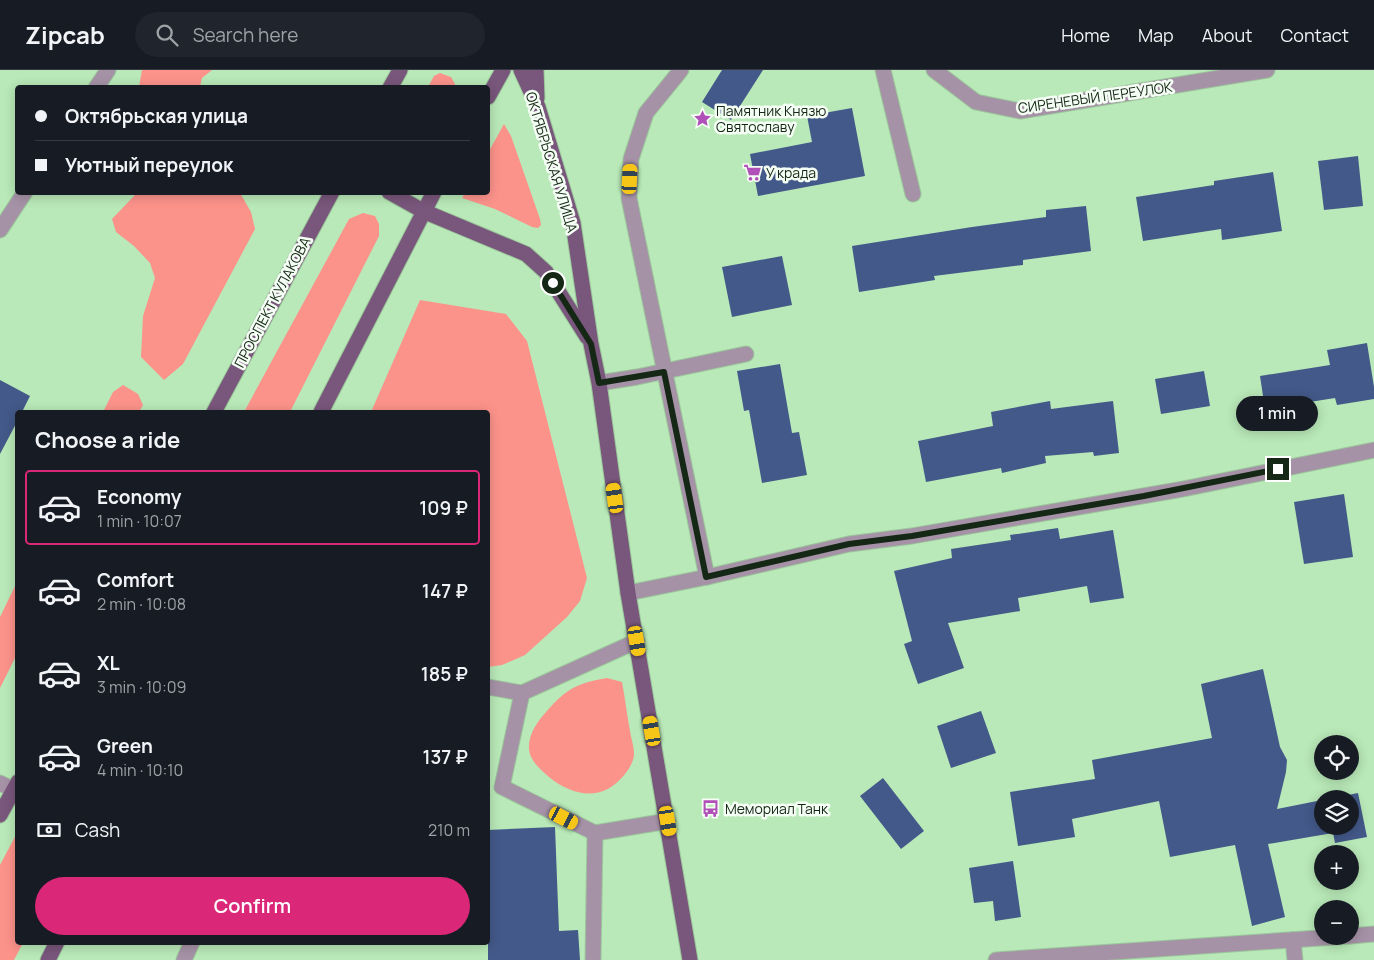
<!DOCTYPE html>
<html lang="en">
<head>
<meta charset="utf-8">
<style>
	:root { --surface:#171b24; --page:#20242c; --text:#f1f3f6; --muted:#9ea1a6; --line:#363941; --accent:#db2777 }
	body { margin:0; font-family:Manrope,sans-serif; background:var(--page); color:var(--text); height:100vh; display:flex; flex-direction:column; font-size:19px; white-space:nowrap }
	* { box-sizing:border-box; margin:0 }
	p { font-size:16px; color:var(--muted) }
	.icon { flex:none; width:28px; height:28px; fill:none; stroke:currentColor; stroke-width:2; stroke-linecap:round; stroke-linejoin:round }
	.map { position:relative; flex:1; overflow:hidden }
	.panel { position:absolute; left:15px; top:340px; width:475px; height:535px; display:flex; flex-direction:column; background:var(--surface); border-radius:5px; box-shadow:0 2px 12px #0003 }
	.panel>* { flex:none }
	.guide { position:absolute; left:15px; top:15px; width:475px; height:110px; border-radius:5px; box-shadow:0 2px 12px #0003; display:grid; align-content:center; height:110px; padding:0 20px; background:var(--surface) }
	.fabs { position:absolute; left:1314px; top:665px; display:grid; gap:10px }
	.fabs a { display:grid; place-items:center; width:45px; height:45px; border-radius:50%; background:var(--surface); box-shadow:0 2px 12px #0003; font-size:25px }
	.end { position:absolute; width:22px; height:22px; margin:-11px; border:6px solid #152715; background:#fff; box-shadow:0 0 0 2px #fff }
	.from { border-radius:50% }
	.bubble { position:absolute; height:35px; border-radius:18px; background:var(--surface); box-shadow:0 2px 12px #0003; font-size:16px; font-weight:600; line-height:35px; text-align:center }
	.car { position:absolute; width:15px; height:30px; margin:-15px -8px; border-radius:6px; box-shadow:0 0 4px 1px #0007; background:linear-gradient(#f5c518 24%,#345 0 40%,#f5c518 0 76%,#345 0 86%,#f5c518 0) }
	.guide b { display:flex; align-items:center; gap:18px; height:48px; font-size:19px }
	.guide b+b { border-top:1px solid var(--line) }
	.guide i { width:12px; height:12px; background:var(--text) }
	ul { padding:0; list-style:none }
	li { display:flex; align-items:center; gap:15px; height:75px; margin:0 10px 8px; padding:0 10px; border:2px solid transparent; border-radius:5px }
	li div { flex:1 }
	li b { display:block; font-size:19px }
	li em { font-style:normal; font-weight:600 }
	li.selected { border-color:var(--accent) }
	li>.icon { width:45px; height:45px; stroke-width:1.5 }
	h2 { padding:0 20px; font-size:22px; line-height:60px }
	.pay { display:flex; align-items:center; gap:12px; height:55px; padding:0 20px; font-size:19px }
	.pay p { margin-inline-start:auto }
	.action { display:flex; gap:10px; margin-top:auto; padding:10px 20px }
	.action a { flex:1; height:58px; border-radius:30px; background:var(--accent); color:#fff; font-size:20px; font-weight:600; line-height:58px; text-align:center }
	header { display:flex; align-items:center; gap:30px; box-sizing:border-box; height:70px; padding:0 25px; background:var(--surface); border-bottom:1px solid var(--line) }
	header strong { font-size:24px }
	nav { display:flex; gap:28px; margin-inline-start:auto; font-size:18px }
	.search { width:350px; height:45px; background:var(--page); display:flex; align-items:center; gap:12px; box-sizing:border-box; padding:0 18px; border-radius:28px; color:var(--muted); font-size:19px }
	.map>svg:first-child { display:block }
	.green { fill:#fc938b }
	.building { fill:#435989 }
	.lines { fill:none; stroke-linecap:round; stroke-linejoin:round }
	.minor-casing { stroke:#9bc69b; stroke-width:17 }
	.major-casing { stroke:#9bc69b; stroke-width:17 }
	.minor { stroke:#a692a7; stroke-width:15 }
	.major { stroke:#79567b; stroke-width:15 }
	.route { stroke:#152715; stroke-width:6 }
	.labels { text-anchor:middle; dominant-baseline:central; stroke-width:5; stroke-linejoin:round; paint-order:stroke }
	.street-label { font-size:14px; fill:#152715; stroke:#f5fef4 }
	.poi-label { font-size:14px; fill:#152715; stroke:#f5fef4; text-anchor:start }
</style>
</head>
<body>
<header>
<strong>Zipcab</strong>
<div class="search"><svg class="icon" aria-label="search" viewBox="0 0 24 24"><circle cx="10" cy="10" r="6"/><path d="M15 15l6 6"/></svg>Search here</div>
<nav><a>Home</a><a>Map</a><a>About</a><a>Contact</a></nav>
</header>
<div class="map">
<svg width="1374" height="890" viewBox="0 0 1374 890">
	<rect width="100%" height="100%" fill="#b9e9b8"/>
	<!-- green -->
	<g class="green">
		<polygon points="142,0 212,0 202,8 200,17 139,17"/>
		<polygon points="440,3 451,7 455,14 455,17 428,17 434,6"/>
		<polygon points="504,54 511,66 540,149 541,155 538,158 532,157 495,139 462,128 465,123 488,122 488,83"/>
		<polygon points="135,123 240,123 251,142 255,159 183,294 164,310 141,287 143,246 155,208 150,193 134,176 116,162 112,149 134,126"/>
		<polygon points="363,143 375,146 379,154 379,166 290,342 244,342 349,149"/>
		<polygon points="420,230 506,244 527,271 587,508 580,531 567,547 525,585 502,595 488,597 488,342 371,342"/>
		<polygon points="123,315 138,324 143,335 139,342 103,342 113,322"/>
		<polygon points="17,512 17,584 0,618 0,547"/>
		<path d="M 607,608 L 622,612 C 625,628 627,645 630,661 C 631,668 634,676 634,684 C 634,691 629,699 625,704 C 603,732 574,727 549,707 C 540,699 530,691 529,679 C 528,665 537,652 546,642 C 566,619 577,613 607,608 Z"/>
		<polygon points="17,763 18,872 23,873 14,890 0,890 0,795"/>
	</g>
	<!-- building -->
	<g class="building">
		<polygon points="722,0 763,0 731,50 702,32"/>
		<polygon points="852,38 865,106 758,126 750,84 812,72 807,46"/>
		<polygon points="1358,86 1363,136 1324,140 1318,91"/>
		<polygon points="1273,102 1282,161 1222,170 1221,159 1143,171 1136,127 1214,115 1214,111"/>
		<polygon points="1086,136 1091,181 1023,190 1023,195 934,206 935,210 859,222 852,176 972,157 1046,147 1046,140"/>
		<polygon points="782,186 792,235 732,247 722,197"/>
		<polygon points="1367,273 1374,317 1374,329 1337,335 1335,328 1265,339 1260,306 1330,295 1327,280"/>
		<polygon points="780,294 792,363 799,362 807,405 762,413 749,340 744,341 737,301"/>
		<polygon points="1204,301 1210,336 1161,344 1155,309"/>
		<polygon points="0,310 30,326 22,342 18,342 18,350 0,384"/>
		<polygon points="1050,331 1051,339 1113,331 1119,383 1094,386 1093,382 1045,386 1046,393 1002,403 1001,398 926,412 918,371 993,356 991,342"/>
		<polygon points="1344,424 1353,487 1304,494 1294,432"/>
		<polygon points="1058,458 1060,469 1113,460 1124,528 1090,533 1087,516 1018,528 1020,541 948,553 964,598 918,614 904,574 912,571 894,501 952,488 951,479 1011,470 1010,465"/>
		<polygon points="1263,599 1280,677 1287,690 1286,702 1277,739 1322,730 1322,756 1350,756 1350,729 1328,729 1358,723 1367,767 1335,773 1333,763 1268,774 1285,847 1252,856 1235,775 1170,787 1159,731 1072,749 1075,767 1018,776 1010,722 1095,709 1092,690 1212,668 1201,614"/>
		<polygon points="981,641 996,683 951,698 937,656"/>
		<polygon points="883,708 924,761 901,779 860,726"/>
		<polygon points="555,757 559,861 578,860 580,890 488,890 488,760"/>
		<polygon points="1013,791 1021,847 995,851 993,831 974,833 969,798"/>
	</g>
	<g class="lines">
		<defs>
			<g id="minor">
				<polyline points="681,0 646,43 631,89 629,128 707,507"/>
				<polyline points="883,0 913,124"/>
				<polyline points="934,0 976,32 1020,41 1267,0"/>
				<polyline points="96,18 108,0"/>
				<polyline points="0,160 25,122"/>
				<polyline points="599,313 637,307 746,284"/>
				<polyline points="628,523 707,507 849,474 912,466 1183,419 1374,380"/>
				<polyline points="488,617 522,623 637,571"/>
				<polyline points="522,623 502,717 595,763 668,751"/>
				<polyline points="0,713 14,720"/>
				<polyline points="1350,866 1374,864"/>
				<polyline points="1293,870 1295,890"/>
				<polyline points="184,890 192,872"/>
				<polyline points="593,890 595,763"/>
				<polyline points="996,890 1349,866"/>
			</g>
			<g id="major">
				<polyline points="521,0 538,37 573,153 591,274 599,313 628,523 690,890"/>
				<polyline points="536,0 537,28"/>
				<polyline points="390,18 400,0"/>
				<polyline points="488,27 503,0"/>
				<polyline points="389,122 423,141 526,184 546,202 587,267"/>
				<polyline points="214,342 332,122"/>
				<polyline points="321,342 434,122"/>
				<polyline points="0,745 18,712"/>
				<polyline points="48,890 57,872"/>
			</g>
		</defs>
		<!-- minor casing -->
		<use href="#minor" class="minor-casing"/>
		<!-- major casing -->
		<use href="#major" class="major-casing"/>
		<!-- minor -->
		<use href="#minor" class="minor"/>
		<!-- major -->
		<use href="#major" class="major"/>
	</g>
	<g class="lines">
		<!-- route -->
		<polyline class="route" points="553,213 591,274 599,313 664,302 706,507 849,474 912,466 1144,426 1278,399"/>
	</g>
	<!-- icons -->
	<defs>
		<symbol id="sight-bare" viewBox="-9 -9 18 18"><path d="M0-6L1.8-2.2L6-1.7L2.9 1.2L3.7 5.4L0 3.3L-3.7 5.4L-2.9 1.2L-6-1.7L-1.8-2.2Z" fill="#b150b9" stroke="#f5fef4" stroke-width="2.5" paint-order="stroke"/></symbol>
		<symbol id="supermarket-bare" viewBox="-9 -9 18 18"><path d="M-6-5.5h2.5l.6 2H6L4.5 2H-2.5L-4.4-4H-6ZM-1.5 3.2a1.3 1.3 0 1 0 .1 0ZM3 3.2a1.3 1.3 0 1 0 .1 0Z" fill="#b150b9" stroke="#f5fef4" stroke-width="2.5" paint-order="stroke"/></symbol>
		<symbol id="bus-bare" viewBox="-9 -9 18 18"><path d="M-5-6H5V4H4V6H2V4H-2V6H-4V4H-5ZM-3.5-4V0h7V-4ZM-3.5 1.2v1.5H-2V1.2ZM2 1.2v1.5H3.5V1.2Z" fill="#b150b9" stroke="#f5fef4" stroke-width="2.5" paint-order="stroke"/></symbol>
	</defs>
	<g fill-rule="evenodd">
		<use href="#sight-bare" x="690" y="36" width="25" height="25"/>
		<use href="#supermarket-bare" x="740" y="90" width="25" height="25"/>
		<use href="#bus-bare" x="698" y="726" width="25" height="25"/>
	</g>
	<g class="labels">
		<!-- street labels -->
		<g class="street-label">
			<text transform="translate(1095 27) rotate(-8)">СИРЕНЕВЫЙ ПЕРЕУЛОК</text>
			<text transform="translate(552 92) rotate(73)">ОКТЯБРЬСКАЯ УЛИЦА</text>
			<text transform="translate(272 232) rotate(-62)">ПРОСПЕКТ КУЛАКОВА</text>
		</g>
		<!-- poi labels -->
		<g class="poi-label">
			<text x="716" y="40">Памятник Князю<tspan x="716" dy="16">Святославу</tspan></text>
			<text x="766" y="102">У крада</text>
			<text x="725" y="738">Мемориал Танк</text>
		</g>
	</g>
</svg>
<div class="fabs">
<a><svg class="icon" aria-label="locate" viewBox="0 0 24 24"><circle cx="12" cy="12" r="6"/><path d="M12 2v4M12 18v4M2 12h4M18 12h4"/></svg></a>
<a><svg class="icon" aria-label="layers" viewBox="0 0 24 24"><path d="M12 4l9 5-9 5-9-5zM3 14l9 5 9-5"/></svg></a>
<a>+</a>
<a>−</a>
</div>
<i class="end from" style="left:553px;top:213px"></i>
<i class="end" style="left:1278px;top:399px"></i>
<div class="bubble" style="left:1236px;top:326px;width:82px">1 min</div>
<i class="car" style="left:630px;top:109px;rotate:3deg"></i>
<i class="car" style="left:615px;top:428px;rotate:352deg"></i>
<i class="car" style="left:637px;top:571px;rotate:170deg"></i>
<i class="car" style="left:652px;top:661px;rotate:350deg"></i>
<i class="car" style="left:564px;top:748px;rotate:117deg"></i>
<i class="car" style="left:668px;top:751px;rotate:170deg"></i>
<div class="guide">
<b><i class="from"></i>Октябрьская улица</b>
<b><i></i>Уютный переулок</b>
</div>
<section class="panel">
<h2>Choose a ride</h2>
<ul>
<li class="selected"><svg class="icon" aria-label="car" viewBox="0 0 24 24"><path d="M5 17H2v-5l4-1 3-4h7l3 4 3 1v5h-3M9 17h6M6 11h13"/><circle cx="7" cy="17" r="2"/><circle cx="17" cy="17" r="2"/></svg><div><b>Economy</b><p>1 min · 10:07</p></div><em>109 ₽</em></li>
<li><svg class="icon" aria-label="car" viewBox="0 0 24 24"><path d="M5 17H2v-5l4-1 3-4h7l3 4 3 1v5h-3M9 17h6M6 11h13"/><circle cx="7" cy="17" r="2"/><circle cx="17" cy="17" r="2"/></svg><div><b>Comfort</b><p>2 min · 10:08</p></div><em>147 ₽</em></li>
<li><svg class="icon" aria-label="car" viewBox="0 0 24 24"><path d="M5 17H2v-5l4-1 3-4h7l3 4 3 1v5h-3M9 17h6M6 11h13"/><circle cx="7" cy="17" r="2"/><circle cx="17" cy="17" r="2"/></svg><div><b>XL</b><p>3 min · 10:09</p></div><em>185 ₽</em></li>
<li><svg class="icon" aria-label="car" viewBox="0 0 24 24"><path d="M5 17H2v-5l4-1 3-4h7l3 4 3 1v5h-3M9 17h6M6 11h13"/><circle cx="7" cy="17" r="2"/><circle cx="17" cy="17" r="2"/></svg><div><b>Green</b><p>4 min · 10:10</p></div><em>137 ₽</em></li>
</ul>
<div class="pay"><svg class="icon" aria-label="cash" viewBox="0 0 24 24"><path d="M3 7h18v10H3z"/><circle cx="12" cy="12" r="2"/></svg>Cash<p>210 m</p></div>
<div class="action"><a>Confirm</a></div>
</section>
</div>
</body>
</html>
